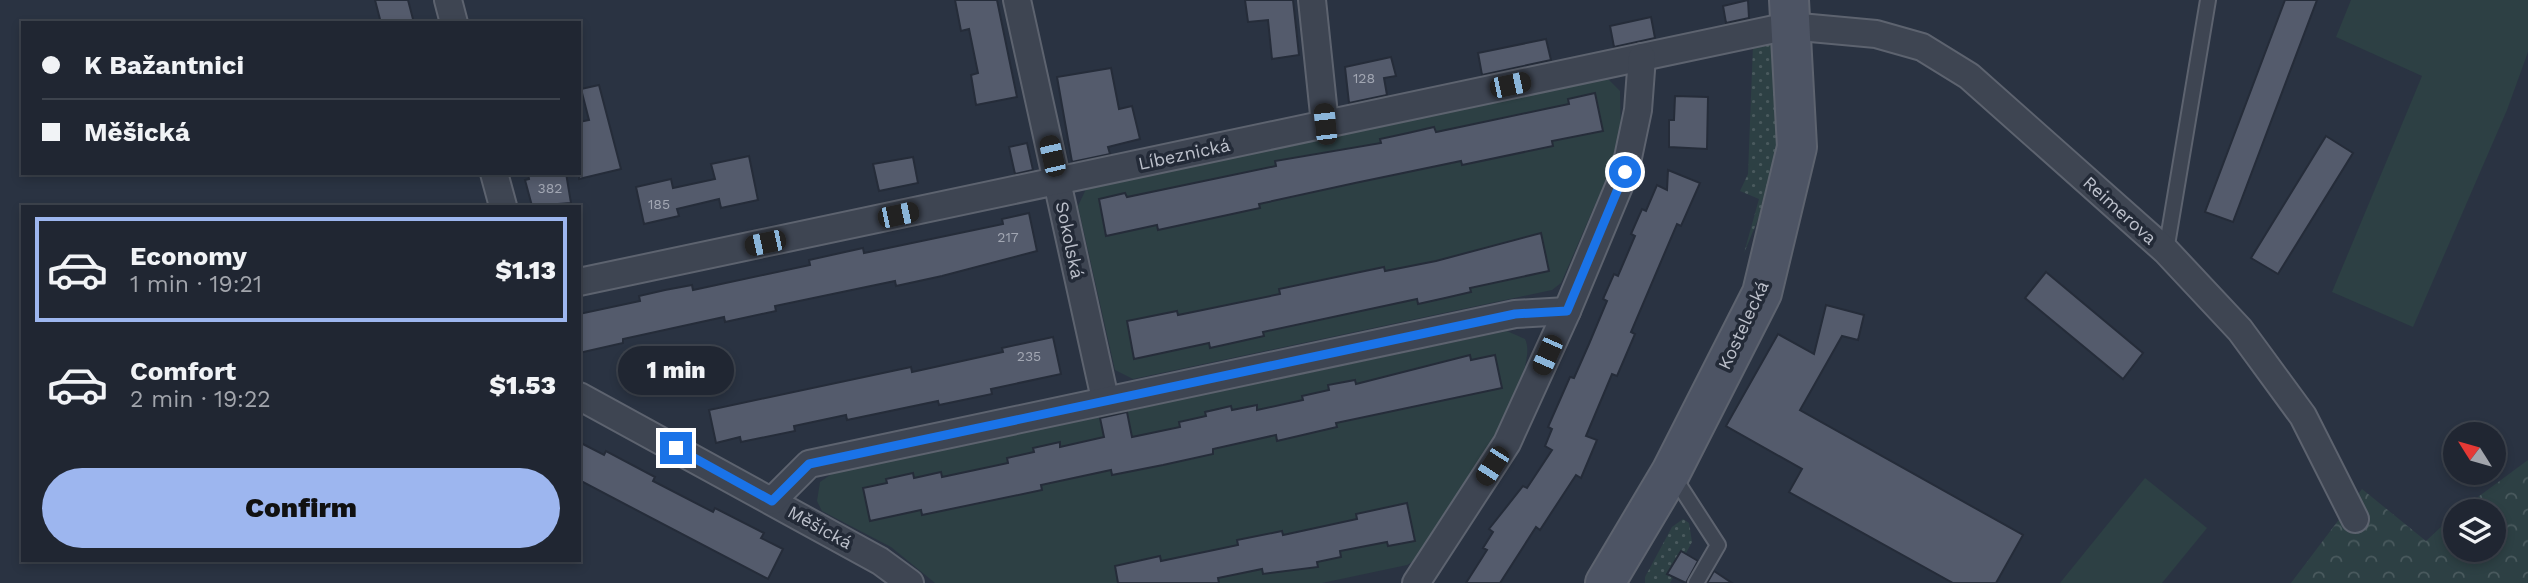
<!DOCTYPE html>
<html lang="en">
<head>
<meta charset="utf-8">
<style>
	:root { --surface:#202632; --page:#282e3a; --text:#f1f3f6; --muted:#a2a5ac; --line:#3d434d; --accent:#9db6ef }
	body { margin:0; font-family:"Work Sans",sans-serif; background:var(--page); color:var(--text); height:100vh; display:flex; flex-direction:column; font-size:26px; white-space:nowrap }
	* { box-sizing:border-box; margin:0 }
	p { font-size:23px; color:var(--muted) }
	.icon { flex:none; width:38px; height:38px; fill:none; stroke:currentColor; stroke-width:2; stroke-linecap:round; stroke-linejoin:round }
	.map { position:relative; flex:1; overflow:hidden }
	.sheet { position:absolute; left:21px; top:205px; width:560px; height:357px; display:flex; flex-direction:column; background:var(--surface); border-radius:0px; box-shadow:0 4px 10px #0003,0 0 0 2px var(--line) }
	.sheet>* { flex:none }
	.guide { position:absolute; left:21px; top:21px; width:560px; height:154px; border-radius:0px; box-shadow:0 4px 10px #0003,0 0 0 2px var(--line); display:grid; align-content:center; height:154px; padding:0 21px; background:var(--surface) }
	.needle { width:46px; rotate:307deg }
	.controls { position:absolute; left:2443px; top:422px; display:grid; gap:14px }
	.controls a { display:grid; place-items:center; width:63px; height:63px; border-radius:50%; background:var(--surface); box-shadow:0 4px 10px #0003,0 0 0 2px var(--line); font-size:35px }
	.end { position:absolute; width:32px; height:32px; margin:-16px; border:9px solid #1a73e8; background:#fff; box-shadow:0 0 0 4px #fff }
	.from { border-radius:50% }
	.bubble { position:absolute; height:49px; border-radius:24px; background:var(--surface); box-shadow:0 4px 10px #0003,0 0 0 2px var(--line); font-size:23px; font-weight:800; line-height:49px; text-align:center }
	.car { position:absolute; width:21px; height:42px; margin:-21px -10px; border-radius:9px; box-shadow:0 0 5px 2px #0007; background:linear-gradient(#222 24%,#8ab4d8 0 40%,#222 0 76%,#8ab4d8 0 86%,#222 0) }
	.guide b { display:flex; align-items:center; gap:24px; height:66px; font-size:26px }
	.guide b+b { border-top:2px solid var(--line) }
	.guide i { width:18px; height:18px; background:var(--text) }
	ul { padding:12px 0 0; list-style:none }
	li { display:flex; align-items:center; gap:21px; height:105px; margin:0 14px 10px; padding:0 7px; border:4px solid transparent; border-radius:0px }
	li div { flex:1 }
	li b { display:block; font-size:26px }
	li em { font-style:normal; font-weight:800 }
	li.active { border-color:var(--accent) }
	li>.icon { width:63px; height:63px; stroke-width:1.5 }
	.cta { display:flex; gap:14px; margin-top:auto; padding:14px 21px }
	.cta a { flex:1; height:80px; border-radius:42px; background:var(--accent); color:#111; font-size:28px; font-weight:800; line-height:80px; text-align:center }
	.map>svg:first-child { display:block }
	.grass { fill:url(#grass-dots) }
	.forest { fill:url(#forest-crowns) }
	.green { fill:#2d4044 }
	.building { fill:#545b6c; stroke:#252c39; stroke-width:2 }
	.lines { fill:none; stroke-linecap:round; stroke-linejoin:round }
	.lane-casing { stroke:#5d636f; stroke-width:18 }
	.street-casing { stroke:#5d636f; stroke-width:30 }
	.secondary-casing { stroke:#5d636f; stroke-width:42 }
	.lane { stroke:#3e4552; stroke-width:14 }
	.street { stroke:#3e4552; stroke-width:26 }
	.secondary { stroke:#4d5464; stroke-width:38 }
	.route { stroke:#1a73e8; stroke-width:9 }
	.labels { text-anchor:middle; dominant-baseline:central; stroke-width:7; stroke-linejoin:round; paint-order:stroke }
	.number-label { font-size:14px; fill:#a2a7b3 }
	.street-label { font-size:18px; fill:#bcc0cb; stroke:#232a37 }
</style>
</head>
<body>
<div class="map">
<svg width="2528" height="583" viewBox="0 0 2528 583">
	<defs>
		<pattern id="grass-dots" width="8" height="8" patternUnits="userSpaceOnUse" patternTransform="scale(1.75)"><rect width="8" height="8" fill="#2d4044"/><path d="M2 2h.1M6 6h.1" fill="none" stroke="#4a5a5e" stroke-width="1.8" stroke-linecap="round"/></pattern>
		<pattern id="forest-crowns" width="20" height="18" patternUnits="userSpaceOnUse" patternTransform="scale(1.75)"><rect width="20" height="18" fill="#2d4044"/><path d="M2 6a3 3 0 1 1 6 0M12 15a3 3 0 1 1 6 0" fill="none" stroke="#4a5a5e"/></pattern>
	</defs>
	<rect width="100%" height="100%" fill="#2a3342"/>
	<!-- grass -->
	<g class="grass">
		<polygon points="1780,39 1777,174 1744,253 1759,199 1740,191 1748,174 1753,45"/>
		<polygon points="1683,519 1689,523 1692,542 1670,583 1645,583 1645,577 1672,527"/>
	</g>
	<!-- forest -->
	<polygon class="forest" points="2528,460 2528,583 2291,583 2362,489 2426,541 2455,514 2455,550 2494,550 2494,511 2459,511"/>
	<!-- green -->
	<g class="green">
		<polygon points="2351,0 2528,0 2528,52 2507,110 2413,327 2332,292 2422,76 2336,37"/>
		<polygon points="1594,78 1608,79 1620,91 1621,145 1561,283 1552,290 1133,379 1115,370 1078,206 1086,189 1096,184"/>
		<path d="M 1507,331 L 1525,339 C 1544,375 1442,523 1419,558 L 1407,565 L 1322,583 L 935,583 L 891,547 L 822,511 L 817,501 L 820,482 L 833,473 L 1100,417 L 1112,475 L 1213,454 L 1213,449 L 1263,438 L 1256,406 L 1232,410 L 1231,406 L 1205,411 L 1206,416 L 1179,422 L 1180,427 L 1132,437 L 1127,411 Z"/>
		<polygon points="2145,478 2207,528 2162,583 2060,583"/>
	</g>
	<!-- building -->
	<g class="building">
		<polygon points="375,0 408,0 414,23 381,23"/>
		<polygon points="955,0 997,0 1017,97 976,105 971,75 978,73 969,29 961,31"/>
		<polygon points="1245,0 1293,0 1299,55 1272,59 1268,20 1248,22"/>
		<polygon points="1748,0 1749,18 1726,23 1723,6"/>
		<polygon points="2285,0 2317,0 2233,222 2205,212"/>
		<polygon points="1651,17 1655,38 1614,47 1610,26"/>
		<polygon points="1546,39 1551,60 1482,75 1478,53"/>
		<polygon points="1391,57 1396,76 1384,78 1387,95 1349,103 1345,67"/>
		<polygon points="1111,68 1119,109 1132,106 1140,139 1108,147 1110,154 1072,162 1057,77"/>
		<polygon points="599,85 621,169 579,179 579,122 589,120 581,89"/>
		<polygon points="1595,93 1603,131 1552,141 1553,146 1462,165 1461,161 1355,183 1259,204 1260,208 1158,230 1157,225 1106,236 1099,199 1125,193 1127,197 1276,166 1275,161 1381,143 1380,139 1408,133 1434,127 1436,132 1545,109 1569,104 1568,99"/>
		<polygon points="1675,96 1708,97 1707,149 1669,147 1669,120 1674,120"/>
		<polygon points="2326,136 2353,153 2278,274 2251,258"/>
		<polygon points="1027,143 1033,170 1015,174 1009,147"/>
		<polygon points="749,156 758,200 721,208 719,199 677,209 679,216 644,224 636,187 671,179 673,188 715,179 711,164"/>
		<polygon points="913,157 918,183 879,191 873,164"/>
		<polygon points="1668,170 1700,183 1681,226 1677,224 1631,332 1635,334 1617,376 1612,374 1586,436 1597,440 1581,478 1576,475 1540,530 1536,527 1500,583 1466,583 1487,550 1483,548 1493,532 1489,529 1523,486 1527,488 1552,450 1545,446 1552,429 1548,427 1570,377 1574,378 1589,344 1607,301 1603,299 1614,274 1618,276 1635,236 1631,234 1642,209 1646,211 1657,185 1667,190"/>
		<polygon points="528,173 566,173 571,203 532,206 525,180 529,179"/>
		<polygon points="1029,213 1037,251 942,276 896,286 895,281 775,306 776,311 725,322 724,317 623,339 623,343 579,353 579,314 640,301 639,296 665,290 692,285 693,290 810,265 809,260 863,248 864,253 1003,224 1002,219"/>
		<polygon points="1541,233 1549,271 1470,288 1471,292 1445,298 1418,304 1417,299 1263,332 1264,336 1210,348 1209,343 1134,359 1127,321 1177,311 1178,315 1280,294 1279,289 1384,267 1385,271 1436,261"/>
		<polygon points="2046,272 2143,353 2123,379 2025,298"/>
		<polygon points="1826,305 1864,315 1858,340 1842,336 1800,410 2023,535 1996,583 1953,583 1789,492 1802,469 1726,426 1778,334 1814,354"/>
		<polygon points="1053,337 1061,374 991,389 992,394 939,405 938,401 847,420 846,415 794,426 795,431 741,442 740,437 716,443 709,410 911,367 912,372 1003,352 1002,348"/>
		<polygon points="1470,355 1471,360 1495,355 1502,388 1336,423 1337,427 1277,441 1276,435 1213,449 1213,454 1163,465 1112,475 1111,470 1041,485 1042,490 922,515 921,510 870,521 863,488 887,483 886,479 913,473 914,478 941,472 942,477 1008,463 1007,458 1034,452 1033,448 1060,442 1060,447 1104,437 1100,418 1127,412 1132,437 1180,427 1179,422 1206,416 1205,412 1231,406 1232,410 1257,405 1257,410 1303,400 1302,396 1329,390 1328,385 1355,380 1356,384"/>
		<polygon points="579,442 604,455 606,451 655,477 653,481 713,512 715,508 764,533 761,538 783,549 768,579 579,480"/>
		<polygon points="1407,503 1415,541 1388,546 1387,542 1340,551 1341,557 1317,562 1318,567 1263,574 1262,569 1218,578 1219,583 1118,583 1115,566 1160,556 1161,561 1238,545 1237,540 1282,531 1283,535 1357,519 1356,514"/>
		<polygon points="1681,551 1698,561 1686,583 1667,574"/>
		<polygon points="1714,571 1732,583 1707,583"/>
	</g>
	<g class="lines">
		<defs>
			<g id="lane">
				<polyline points="2166,251 2208,0"/>
				<polyline points="1672,474 1718,545 1696,583"/>
			</g>
			<g id="street">
				<polyline points="448,0 454,23"/>
				<polyline points="1017,0 1105,399"/>
				<polyline points="1312,0 1325,124"/>
				<polyline points="494,173 503,206"/>
				<polyline points="579,282 1789,26 1876,34 1922,47 1969,76 2166,251 2240,330 2303,416 2355,519"/>
				<polyline points="579,396 880,561 910,583"/>
				<polyline points="772,501 809,464 1515,314 1567,311"/>
				<polyline points="1416,583 1507,443 1567,311 1625,172 1638,110 1642,57"/>
			</g>
			<polyline id="secondary" points="1605,583 1671,472 1762,293 1797,147 1789,0"/>
		</defs>
		<!-- lane casing -->
		<use href="#lane" class="lane-casing"/>
		<!-- street casing -->
		<use href="#street" class="street-casing"/>
		<!-- secondary casing -->
		<use href="#secondary" class="secondary-casing"/>
		<!-- lane -->
		<use href="#lane" class="lane"/>
		<!-- street -->
		<use href="#street" class="street"/>
		<!-- secondary -->
		<use href="#secondary" class="secondary"/>
	</g>
	<g class="lines">
		<!-- route -->
		<polyline class="route" points="676,448 772,501 809,464 1515,314 1567,311 1625,172"/>
	</g>
	<g class="labels">
		<!-- number labels -->
		<g class="number-label">
			<text x="1364" y="78">128</text>
			<text x="550" y="188">382</text>
			<text x="659" y="204">185</text>
			<text x="1008" y="237">217</text>
			<text x="1029" y="356">235</text>
		</g>
		<!-- street labels -->
		<g class="street-label">
			<text transform="translate(1184 154) rotate(-12)">Líbeznická</text>
			<text transform="translate(2120 210) rotate(42)">Reimerova</text>
			<text transform="translate(1070 240) rotate(78)">Sokolská</text>
			<text transform="translate(1743 325) rotate(-65)">Kostelecká</text>
			<text transform="translate(820 527) rotate(29)">Měšická</text>
		</g>
	</g>
</svg>
<div class="controls">
<a><svg class="needle" viewBox="-14 -14 28 28"><path d="M0-13l5 13h-10z" fill="#e53935"/><path d="M0 13l5-13h-10z" fill="#a2a5ac"/></svg></a>
<a><svg class="icon" aria-label="layers" viewBox="0 0 24 24"><path d="M12 4l9 5-9 5-9-5zM3 14l9 5 9-5"/></svg></a>
</div>
<i class="end from" style="left:1625px;top:172px"></i>
<i class="end" style="left:676px;top:448px"></i>
<div class="bubble" style="left:618px;top:346px;width:116px">1 min</div>
<i class="car" style="left:1510px;top:85px;rotate:78deg"></i>
<i class="car" style="left:1325px;top:124px;rotate:354deg"></i>
<i class="car" style="left:1052px;top:156px;rotate:347deg"></i>
<i class="car" style="left:898px;top:215px;rotate:78deg"></i>
<i class="car" style="left:765px;top:243px;rotate:258deg"></i>
<i class="car" style="left:1547px;top:355px;rotate:204deg"></i>
<i class="car" style="left:1492px;top:466px;rotate:213deg"></i>
<div class="guide">
<b><i class="from"></i>K Bažantnici</b>
<b><i></i>Měšická</b>
</div>
<section class="sheet">
<ul>
<li class="active"><svg class="icon" aria-label="car" viewBox="0 0 24 24"><path d="M5 17H2v-5l4-1 3-4h7l3 4 3 1v5h-3M9 17h6M6 11h13"/><circle cx="7" cy="17" r="2"/><circle cx="17" cy="17" r="2"/></svg><div><b>Economy</b><p>1 min · 19:21</p></div><em>$1.13</em></li>
<li><svg class="icon" aria-label="car" viewBox="0 0 24 24"><path d="M5 17H2v-5l4-1 3-4h7l3 4 3 1v5h-3M9 17h6M6 11h13"/><circle cx="7" cy="17" r="2"/><circle cx="17" cy="17" r="2"/></svg><div><b>Comfort</b><p>2 min · 19:22</p></div><em>$1.53</em></li>
</ul>
<div class="cta"><a>Confirm</a></div>
</section>
</div>
</body>
</html>
